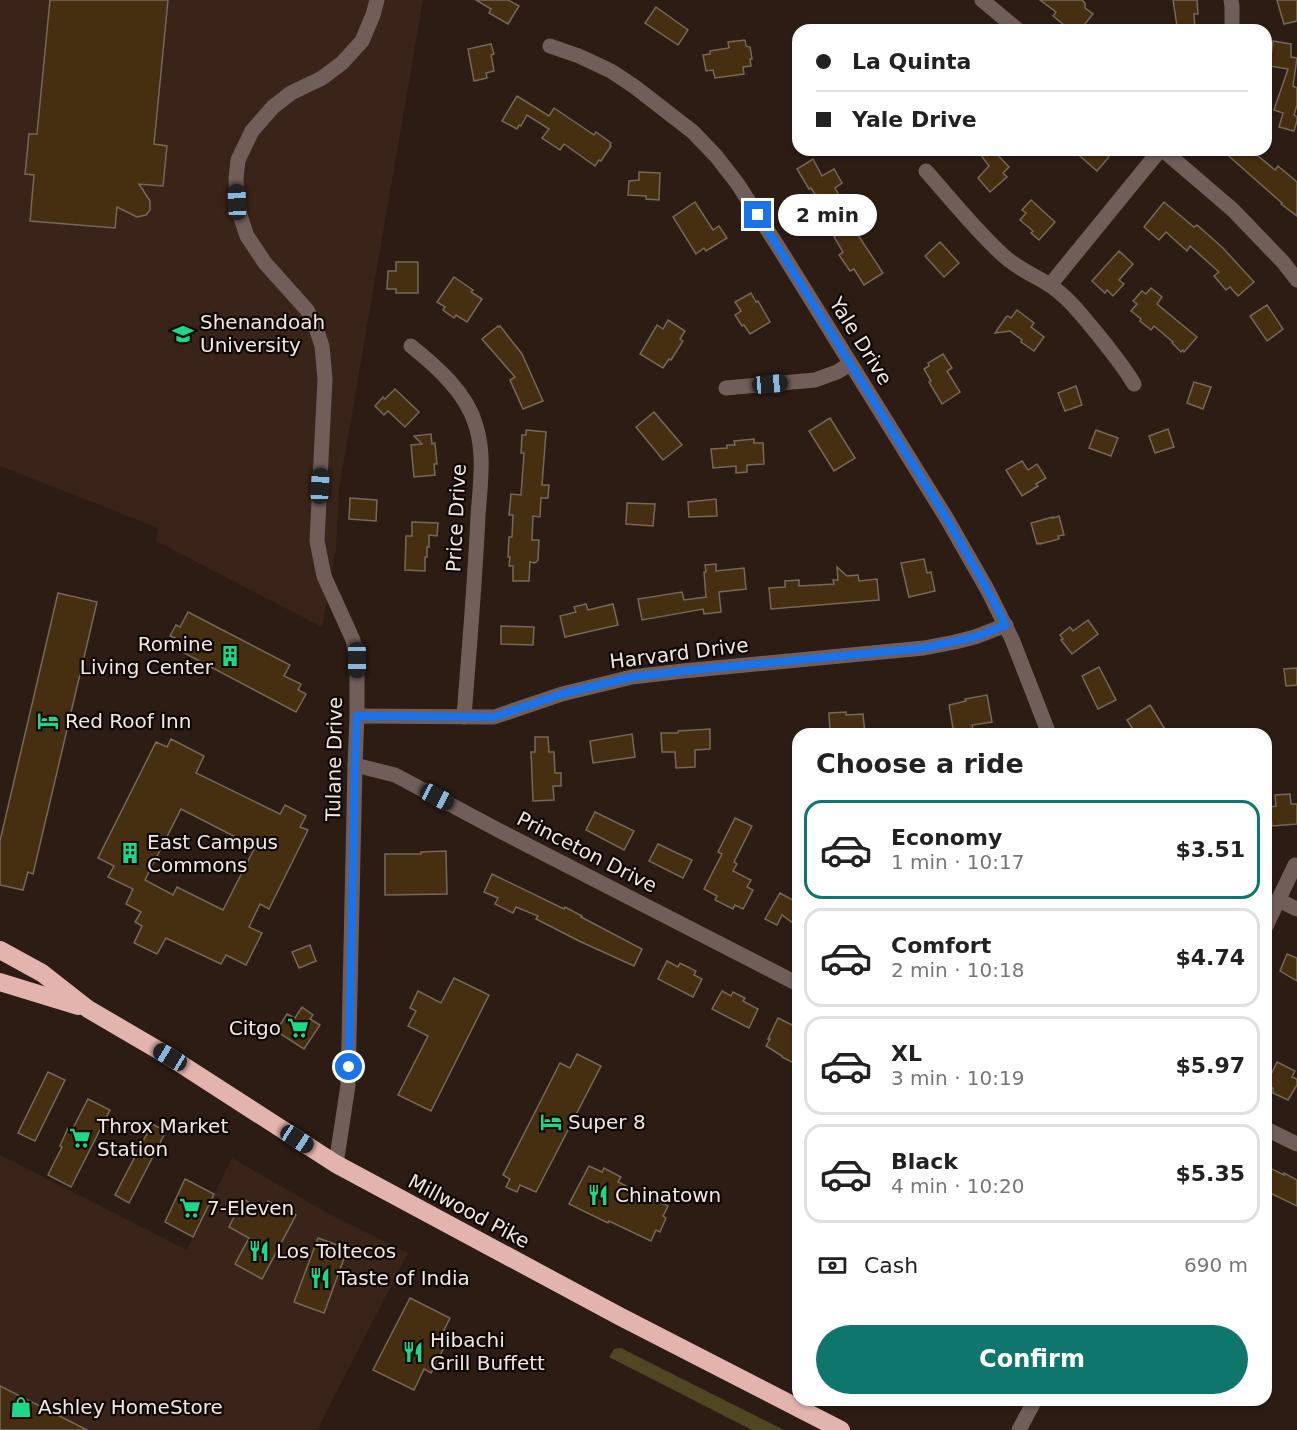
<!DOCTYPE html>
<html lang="en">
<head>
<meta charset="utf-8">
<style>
	:root { --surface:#fff; --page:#f6f6f6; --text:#222; --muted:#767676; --line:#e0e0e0; --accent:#0f766e }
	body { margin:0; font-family:"DejaVu Sans",sans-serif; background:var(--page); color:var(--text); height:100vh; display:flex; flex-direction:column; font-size:22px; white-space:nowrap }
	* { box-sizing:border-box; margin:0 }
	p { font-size:20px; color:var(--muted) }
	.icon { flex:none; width:33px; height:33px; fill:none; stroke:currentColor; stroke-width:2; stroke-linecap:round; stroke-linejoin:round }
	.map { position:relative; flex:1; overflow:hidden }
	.panel { position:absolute; left:792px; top:728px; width:480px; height:678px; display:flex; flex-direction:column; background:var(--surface); border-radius:18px; box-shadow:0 2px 4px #0004 }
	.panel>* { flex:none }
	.guide { position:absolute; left:792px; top:24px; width:480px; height:132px; border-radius:18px; box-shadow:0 2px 4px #0004; display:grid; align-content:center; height:132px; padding:0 24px; background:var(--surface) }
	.end { position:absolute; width:27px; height:27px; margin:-14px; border:8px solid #1a73e8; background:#fff; box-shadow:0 0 0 3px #fff }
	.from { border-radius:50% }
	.bubble { position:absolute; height:42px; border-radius:21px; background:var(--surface); box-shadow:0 2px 4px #0004; font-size:20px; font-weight:800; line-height:42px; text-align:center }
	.car { position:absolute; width:18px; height:36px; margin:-18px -9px; border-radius:8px; box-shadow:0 0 4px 2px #0007; background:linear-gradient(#222 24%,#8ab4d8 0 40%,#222 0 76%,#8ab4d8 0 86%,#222 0) }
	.guide b { display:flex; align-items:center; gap:21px; height:57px; font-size:22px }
	.guide b+b { border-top:2px solid var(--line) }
	.guide i { width:15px; height:15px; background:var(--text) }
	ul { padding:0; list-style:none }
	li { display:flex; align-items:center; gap:18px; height:99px; margin:0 12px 9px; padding:0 12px; border:3px solid var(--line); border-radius:18px }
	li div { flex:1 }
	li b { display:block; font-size:22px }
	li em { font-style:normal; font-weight:800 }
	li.active { border-color:var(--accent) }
	li>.icon { width:54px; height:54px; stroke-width:1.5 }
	h2 { padding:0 24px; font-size:27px; line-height:72px }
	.pay { display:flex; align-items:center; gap:15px; height:66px; padding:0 24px; font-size:22px }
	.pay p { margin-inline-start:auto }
	.action { display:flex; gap:12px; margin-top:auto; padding:12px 24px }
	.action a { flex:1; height:69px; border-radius:36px; background:var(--accent); color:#fff; font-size:24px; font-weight:800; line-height:69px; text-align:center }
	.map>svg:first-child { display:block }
	.built { fill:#3a2419 }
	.green { fill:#514622 }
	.building { fill:#462e10; stroke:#766859; stroke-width:1.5; fill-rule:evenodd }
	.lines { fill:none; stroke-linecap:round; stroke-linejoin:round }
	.minor { stroke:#715e5b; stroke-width:15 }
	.highway { stroke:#e3b4ad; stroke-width:18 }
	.route { stroke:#1a73e8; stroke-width:8 }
	.labels { text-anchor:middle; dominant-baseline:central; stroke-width:4.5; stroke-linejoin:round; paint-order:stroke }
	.poi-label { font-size:20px; fill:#f3e7e2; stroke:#0f0906; text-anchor:start }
	.street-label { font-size:20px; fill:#f3e7e2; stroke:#0f0906 }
</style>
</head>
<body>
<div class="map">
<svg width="1297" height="1430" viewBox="0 0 1297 1430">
	<rect width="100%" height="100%" fill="#2c1c14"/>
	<!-- built -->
	<g class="built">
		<polygon points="0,0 423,0 339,489 336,549 322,627 156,541 158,528 0,466"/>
		<polygon points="0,1155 187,1250 232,1158 329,1214 408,1253 317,1430 0,1430"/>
	</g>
	<!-- green -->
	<polygon class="green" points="621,1348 784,1430 752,1430 609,1357 614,1349"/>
	<!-- building -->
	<g class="building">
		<polygon points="50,0 168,0 154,144 167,146 163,186 139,184 150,201 150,210 146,215 137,217 117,207 115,228 30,221 34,175 25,174 29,134 37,134"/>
		<polygon points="476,0 508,0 519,6 508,24 489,13 491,9"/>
		<polygon points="1040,0 1082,0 1085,3 1085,8 1093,14 1080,30 1070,30 1053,16 1056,12"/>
		<polygon points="1173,0 1197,0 1198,14 1194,14 1195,29 1180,30 1179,26 1177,26"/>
		<polygon points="1277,0 1297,0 1297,21 1284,24"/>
		<polygon points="656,7 688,30 678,45 645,23"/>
		<polygon points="745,40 746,46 750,47 752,59 750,59 751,66 743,67 744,74 715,78 713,70 706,71 703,55 710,54 710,51 729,48 728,42"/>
		<polygon points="1273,41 1291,44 1291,57 1297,58 1293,86 1297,88 1297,105 1294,115 1297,117 1297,121 1294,131 1279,127 1283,113 1274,110 1288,69 1270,66"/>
		<polygon points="491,44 494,54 491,55 494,71 486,73 487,78 474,81 468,49"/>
		<polygon points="517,96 549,116 554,108 594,135 596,132 611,143 610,145 611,146 601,161 599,160 595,166 564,144 560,150 542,138 549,129 527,115 521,126 519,125 517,129 502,121"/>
		<polygon points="977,150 993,150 1009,167 1003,173 1007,177 990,192 978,178 989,166"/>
		<polygon points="1073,150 1101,150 1109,157 1097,171"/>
		<polygon points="1222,150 1251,150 1275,170 1278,166 1297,182 1297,216 1281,204 1282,203"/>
		<polygon points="813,159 822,176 834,169 842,183 835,188 842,201 825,211 811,188 809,189 797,169"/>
		<polygon points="639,172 660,173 659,200 646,199 646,196 628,195 629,181 639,180"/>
		<polygon points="1031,200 1055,222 1039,240 1031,233 1033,231 1020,220 1026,213 1022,210"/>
		<polygon points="695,202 713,230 719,226 727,238 706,251 704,248 696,254 673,217"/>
		<polygon points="1164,202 1194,227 1197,225 1223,248 1254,282 1238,296 1230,287 1226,290 1214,276 1219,272 1190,246 1187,251 1166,232 1159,240 1144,227"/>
		<polygon points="852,226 883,273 864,285 854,269 850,271 839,255 843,252 834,237"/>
		<polygon points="940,242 959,263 944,277 925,256"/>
		<polygon points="1119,251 1133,264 1119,280 1124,284 1113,296 1107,290 1105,293 1092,281"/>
		<polygon points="396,262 418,262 418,293 396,293 396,289 387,289 388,271 396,271"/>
		<polygon points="454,277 473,290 471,292 482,299 467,322 456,315 454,318 443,310 445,307 437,302"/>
		<polygon points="1151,288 1162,297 1157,304 1197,337 1184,352 1183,350 1181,352 1172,343 1173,342 1154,326 1151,330 1140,321 1141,319 1131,311 1137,304 1133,301 1142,291 1146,294"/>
		<polygon points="751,293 756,302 758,301 770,322 750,334 744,325 742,326 735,315 741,311 735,302"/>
		<polygon points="1267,305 1283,329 1267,341 1250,316"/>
		<polygon points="1017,310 1034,323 1031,327 1044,337 1034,351 1021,342 1022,340 1010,331 995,333 1006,317 1008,316 1011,318"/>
		<polygon points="668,320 685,331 680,339 683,341 671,360 669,359 663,368 640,354 657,325 663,329"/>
		<polygon points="498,326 499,327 500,326 522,354 543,401 523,409 510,380 515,377 482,339"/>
		<polygon points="943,354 952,368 947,371 960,392 942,404 929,382 931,381 924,369 929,366 928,363"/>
		<polygon points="1194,382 1211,387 1203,409 1187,403"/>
		<polygon points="1076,386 1082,405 1065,411 1058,393"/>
		<polygon points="395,389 419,412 405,427 388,411 384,415 375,406 383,397 385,399"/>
		<polygon points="654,412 682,445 663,460 636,427"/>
		<polygon points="830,418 855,458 834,471 809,431"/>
		<polygon points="1168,429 1174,447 1155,453 1149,436"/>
		<polygon points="526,430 546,432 542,485 549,485 548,498 541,498 540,517 533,516 532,540 539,540 538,560 535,563 530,562 529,581 513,581 513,566 509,566 510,557 508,557 509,537 512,537 513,515 509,515 511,494 521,495 524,453 521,453 522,435 526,435"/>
		<polygon points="1096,430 1118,438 1111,456 1089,448"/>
		<polygon points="431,434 432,444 435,443 437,464 434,464 435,475 414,477 411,445 422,444 414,436"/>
		<polygon points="754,439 754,443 763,443 764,464 747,465 747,472 736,473 736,466 713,468 711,449 727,448 727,445 735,445 734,441"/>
		<polygon points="1022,461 1028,470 1037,464 1046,478 1036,484 1038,486 1022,496 1006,470"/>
		<polygon points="350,498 377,500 376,521 349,519"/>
		<polygon points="716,499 717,516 689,517 688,502"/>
		<polygon points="627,503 655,504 653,526 626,524"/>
		<polygon points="1059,516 1064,535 1058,536 1059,539 1040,544 1040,543 1037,544 1031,523 1053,517 1053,518"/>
		<polygon points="412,522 438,523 437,536 429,535 429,547 427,547 427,557 425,557 425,571 405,570 406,536 412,536"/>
		<polygon points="924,559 927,573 931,572 935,591 909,597 901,563"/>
		<polygon points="716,564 716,571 744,568 746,589 719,592 721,612 704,614 703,609 642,620 638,599 682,592 684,600 706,597 704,572 706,572 705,565"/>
		<polygon points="837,567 847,576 858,575 859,581 877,579 879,600 771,609 769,588 785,587 785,581 799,580 799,586 834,584 833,580 838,580"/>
		<polygon points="58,593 97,602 33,874 28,872 23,890 0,885 0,841"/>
		<polygon points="586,604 588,610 613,604 618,625 565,637 560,616 576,612 574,607"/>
		<polygon points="188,612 290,665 284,676 301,684 298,690 306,694 296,712 171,646 175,638 170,636 176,625 180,627"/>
		<polygon points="1088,620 1098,634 1072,654 1061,640 1063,639 1060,635 1070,627 1073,631"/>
		<polygon points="501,626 534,627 533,645 501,644"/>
		<polygon points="1099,667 1116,700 1098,709 1082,676"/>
		<polygon points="1297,668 1297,685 1286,686 1284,669"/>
		<polygon points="987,695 992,722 972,725 974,734 954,734 949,705 966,701 965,699"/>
		<polygon points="1150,705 1168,734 1136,734 1127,720"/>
		<polygon points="846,712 846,715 863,714 865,734 830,734 829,713"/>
		<polygon points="710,729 710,749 695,750 695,767 676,768 675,752 662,752 661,733 678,733 678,731"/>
		<polygon points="632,734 635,757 593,763 590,741"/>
		<polygon points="535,737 548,737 549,752 554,752 555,773 561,773 561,786 553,786 554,800 533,801 531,752 535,752"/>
		<path d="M 171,739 L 204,756 L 196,773 L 280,814 L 285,805 L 306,816 L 300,827 L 308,830 L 269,909 L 260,904 L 249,927 L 262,933 L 246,965 L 226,955 L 221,964 L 166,938 L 157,954 L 134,943 L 142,926 L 135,922 L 141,912 L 126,904 L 133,889 L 108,877 L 114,866 L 98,858 L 156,742 L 167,747 ZM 181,809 L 255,847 L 223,910 L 177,887 L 173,895 L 145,880 Z"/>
		<polygon points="1290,794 1291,804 1297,804 1297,824 1272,826 1270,807 1276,806 1275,795"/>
		<polygon points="595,812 634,831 624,850 586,830"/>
		<polygon points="735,818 752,826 734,862 737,864 733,871 751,880 747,887 753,890 743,909 735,905 733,909 715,900 717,896 704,889 722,854 718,852"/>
		<polygon points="658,844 692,860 683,878 649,861"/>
		<polygon points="446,851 447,894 385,895 385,854 421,854 421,852"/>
		<polygon points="492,874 564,909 565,907 582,916 581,917 642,949 634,966 579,941 536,919 538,916 516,907 513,913 495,904 498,898 484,892"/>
		<polygon points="780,893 798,903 798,927 782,915 777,925 765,919"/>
		<polygon points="310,945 316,961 299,968 292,952"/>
		<polygon points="1287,954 1297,958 1297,981 1280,971"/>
		<polygon points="667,961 678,967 680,963 696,971 694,975 702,979 693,997 658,979"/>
		<polygon points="454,978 489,995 431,1111 398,1095 428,1036 408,1026 416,1011 410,1008 418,991 441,1003"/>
		<polygon points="722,991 731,996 733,992 745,998 743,1001 758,1009 749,1028 712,1009"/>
		<polygon points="302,1007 313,1015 310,1019 320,1025 304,1049 276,1031 287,1014 295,1018"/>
		<polygon points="778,1018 798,1028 798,1065 782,1057 782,1056 766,1046 770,1039 768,1039"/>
		<polygon points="577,1054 601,1066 536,1192 520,1185 517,1192 506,1187 510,1179 503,1175 560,1063 570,1068"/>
		<polygon points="1277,1062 1295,1071 1292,1077 1297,1079 1297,1085 1288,1100 1273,1093 1273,1088 1267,1083"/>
		<polygon points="48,1072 65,1080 35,1141 18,1133"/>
		<polygon points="88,1099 110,1110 71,1187 48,1175 62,1147 60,1146 68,1128 72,1130"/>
		<polygon points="152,1124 166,1131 129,1203 115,1195"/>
		<polygon points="589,1166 602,1172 604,1168 621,1177 618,1182 626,1186 626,1187 668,1206 663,1216 666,1218 660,1232 656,1230 651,1241 609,1221 608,1223 569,1204"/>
		<polygon points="1266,1166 1284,1175 1284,1173 1297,1180 1297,1206 1266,1191"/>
		<polygon points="185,1179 214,1194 193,1237 165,1222"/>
		<polygon points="243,1199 263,1210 268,1201 296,1215 262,1279 235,1264 249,1238 229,1227"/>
		<polygon points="318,1238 343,1247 341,1251 346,1253 324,1313 294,1302"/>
		<polygon points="410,1298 450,1318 444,1330 451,1334 431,1373 424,1369 414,1390 373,1370"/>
		<polygon points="0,1386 87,1430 0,1430"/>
	</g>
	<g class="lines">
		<!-- minor -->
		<g class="minor">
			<polyline points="982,0 1018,30"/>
			<polyline points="1231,0 1232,6 1232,30"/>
			<polyline points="550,46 579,56 611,71 635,87 693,132 716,156 737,183 779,248 947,519 987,589 1012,639 1049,734"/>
			<polyline points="1163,150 1233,210 1283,262 1297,280"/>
			<path d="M 926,171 C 951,199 976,231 1004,256 C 1019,270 1035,275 1051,286 C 1070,299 1084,318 1099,336 C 1111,351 1124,367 1134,384"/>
			<polyline points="1050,285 1160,150"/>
			<path d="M 411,346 C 436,366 467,393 476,426 C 485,454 480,487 478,516 C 475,583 469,650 464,717"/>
			<polyline points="726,388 815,380 837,372 850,364"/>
			<polyline points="357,716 494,717 562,694 632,677 683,671 924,648 955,642 975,637 1006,625"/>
			<polyline points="355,765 395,775 500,831 798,984"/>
			<polyline points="1278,900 1297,909"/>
			<polyline points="1266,926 1295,865"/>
			<polyline points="1266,1129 1297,1144"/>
			<polyline points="336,1164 348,1085 355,765 357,716 357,660 353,640 324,576 317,541 325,379 322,346 315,325 307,310 265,263 247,236 240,215 237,202 236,178 238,160 252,131 273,107 291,93 322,78 342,63 362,41 373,15 377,0"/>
			<polyline points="1019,1430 1035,1400"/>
		</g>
		<!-- highway -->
		<g class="highway">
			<polyline points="0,950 42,973 88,1009 170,1057 336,1164 621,1317 841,1430"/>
			<polyline points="0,982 78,1006"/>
		</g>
	</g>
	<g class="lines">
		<!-- route -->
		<polyline class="route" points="349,1067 355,765 357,716 494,717 562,694 632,677 683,671 924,648 975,637 1006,625 987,589 947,519 758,215"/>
	</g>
	<!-- icons -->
	<defs>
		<symbol id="university-bare" viewBox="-9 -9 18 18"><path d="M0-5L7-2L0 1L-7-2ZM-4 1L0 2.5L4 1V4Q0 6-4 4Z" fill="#1dd888" stroke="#0f0906" stroke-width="2.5" paint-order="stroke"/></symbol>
		<symbol id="building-bare" viewBox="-9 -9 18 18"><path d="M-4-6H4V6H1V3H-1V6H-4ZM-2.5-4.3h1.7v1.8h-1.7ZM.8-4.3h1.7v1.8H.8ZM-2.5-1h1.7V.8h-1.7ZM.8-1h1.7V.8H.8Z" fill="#1dd888" stroke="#0f0906" stroke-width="2.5" paint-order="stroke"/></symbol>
		<symbol id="hotel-bare" viewBox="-9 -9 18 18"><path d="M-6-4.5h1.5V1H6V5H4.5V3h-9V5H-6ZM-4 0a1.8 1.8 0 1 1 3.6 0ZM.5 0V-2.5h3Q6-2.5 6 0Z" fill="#1dd888" stroke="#0f0906" stroke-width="2.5" paint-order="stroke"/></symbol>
		<symbol id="supermarket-bare" viewBox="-9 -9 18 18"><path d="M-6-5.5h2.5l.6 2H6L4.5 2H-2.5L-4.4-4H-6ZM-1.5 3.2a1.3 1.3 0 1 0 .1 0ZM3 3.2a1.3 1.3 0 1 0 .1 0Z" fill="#1dd888" stroke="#0f0906" stroke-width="2.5" paint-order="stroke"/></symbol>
		<symbol id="restaurant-bare" viewBox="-9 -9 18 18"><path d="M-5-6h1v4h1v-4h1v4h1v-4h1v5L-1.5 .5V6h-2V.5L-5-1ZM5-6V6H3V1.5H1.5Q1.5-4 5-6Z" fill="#1dd888" stroke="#0f0906" stroke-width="2.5" paint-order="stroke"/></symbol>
		<symbol id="shop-bare" viewBox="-9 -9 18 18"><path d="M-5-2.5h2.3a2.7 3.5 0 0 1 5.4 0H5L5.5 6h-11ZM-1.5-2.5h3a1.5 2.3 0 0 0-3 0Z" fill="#1dd888" stroke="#0f0906" stroke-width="2.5" paint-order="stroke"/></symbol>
	</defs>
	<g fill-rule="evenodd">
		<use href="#university-bare" x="168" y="319" width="30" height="30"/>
		<use href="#building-bare" x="215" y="641" width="30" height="30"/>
		<use href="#hotel-bare" x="33" y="706" width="30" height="30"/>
		<use href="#building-bare" x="115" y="838" width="30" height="30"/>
		<use href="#supermarket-bare" x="283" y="1013" width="30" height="30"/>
		<use href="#hotel-bare" x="536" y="1107" width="30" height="30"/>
		<use href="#supermarket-bare" x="65" y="1123" width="30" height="30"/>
		<use href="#restaurant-bare" x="583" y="1180" width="30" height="30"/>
		<use href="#supermarket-bare" x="175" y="1193" width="30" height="30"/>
		<use href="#restaurant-bare" x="244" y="1236" width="30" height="30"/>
		<use href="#restaurant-bare" x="305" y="1263" width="30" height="30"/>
		<use href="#restaurant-bare" x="398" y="1337" width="30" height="30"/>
		<use href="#shop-bare" x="6" y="1392" width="30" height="30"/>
	</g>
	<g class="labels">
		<!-- poi labels -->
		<g class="poi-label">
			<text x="200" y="322">Shenandoah<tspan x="200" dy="23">University</tspan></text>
			<text x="213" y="644" text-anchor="end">Romine<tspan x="213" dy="23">Living Center</tspan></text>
			<text x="65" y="721">Red Roof Inn</text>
			<text x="147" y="842">East Campus<tspan x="147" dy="23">Commons</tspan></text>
			<text x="281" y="1028" text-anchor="end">Citgo</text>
			<text x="568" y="1122">Super 8</text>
			<text x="97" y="1126">Throx Market<tspan x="97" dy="23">Station</tspan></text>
			<text x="615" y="1195">Chinatown</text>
			<text x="207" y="1208">7-Eleven</text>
			<text x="276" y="1251">Los Toltecos</text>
			<text x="337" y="1278">Taste of India</text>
			<text x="430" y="1340">Hibachi<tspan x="430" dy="23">Grill Buffett</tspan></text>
			<text x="38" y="1407">Ashley HomeStore</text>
		</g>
		<!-- street labels -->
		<g class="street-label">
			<text transform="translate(861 341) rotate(58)">Yale Drive</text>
			<text transform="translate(456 518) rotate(-87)">Price Drive</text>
			<text transform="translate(679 653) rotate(-7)">Harvard Drive</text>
			<text transform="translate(334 759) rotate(-89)">Tulane Drive</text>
			<text transform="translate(587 852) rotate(27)">Princeton Drive</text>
			<text transform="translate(469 1211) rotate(28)">Millwood Pike</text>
		</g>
	</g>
</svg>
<i class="end from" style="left:349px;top:1067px"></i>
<i class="end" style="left:758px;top:215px"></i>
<div class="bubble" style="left:778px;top:194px;width:99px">2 min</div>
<i class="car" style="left:237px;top:202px;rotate:358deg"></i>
<i class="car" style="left:770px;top:384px;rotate:85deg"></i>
<i class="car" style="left:320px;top:486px;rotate:3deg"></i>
<i class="car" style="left:357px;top:660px;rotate:180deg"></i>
<i class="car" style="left:437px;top:797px;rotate:118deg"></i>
<i class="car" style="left:170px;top:1057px;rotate:301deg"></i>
<i class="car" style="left:297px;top:1139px;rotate:123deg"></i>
<div class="guide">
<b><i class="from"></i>La Quinta</b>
<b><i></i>Yale Drive</b>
</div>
<section class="panel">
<h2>Choose a ride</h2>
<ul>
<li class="active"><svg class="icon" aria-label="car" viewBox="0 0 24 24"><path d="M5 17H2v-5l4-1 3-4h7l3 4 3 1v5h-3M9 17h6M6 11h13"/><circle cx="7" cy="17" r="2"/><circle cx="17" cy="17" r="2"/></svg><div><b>Economy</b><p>1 min · 10:17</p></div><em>$3.51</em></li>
<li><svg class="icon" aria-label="car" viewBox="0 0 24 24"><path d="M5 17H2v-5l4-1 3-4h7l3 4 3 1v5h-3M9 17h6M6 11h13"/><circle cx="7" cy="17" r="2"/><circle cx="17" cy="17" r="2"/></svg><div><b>Comfort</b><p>2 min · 10:18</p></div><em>$4.74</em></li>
<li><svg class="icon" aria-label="car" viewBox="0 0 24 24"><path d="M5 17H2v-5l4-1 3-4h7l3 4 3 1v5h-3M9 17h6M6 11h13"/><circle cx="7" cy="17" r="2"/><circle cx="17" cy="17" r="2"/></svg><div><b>XL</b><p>3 min · 10:19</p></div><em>$5.97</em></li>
<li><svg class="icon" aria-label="car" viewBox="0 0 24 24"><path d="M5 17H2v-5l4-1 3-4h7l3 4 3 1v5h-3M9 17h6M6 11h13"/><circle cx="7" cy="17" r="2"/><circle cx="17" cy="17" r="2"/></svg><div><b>Black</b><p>4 min · 10:20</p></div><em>$5.35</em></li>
</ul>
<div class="pay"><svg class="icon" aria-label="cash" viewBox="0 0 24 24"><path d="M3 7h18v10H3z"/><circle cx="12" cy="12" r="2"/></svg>Cash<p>690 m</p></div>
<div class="action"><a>Confirm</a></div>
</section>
</div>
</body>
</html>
